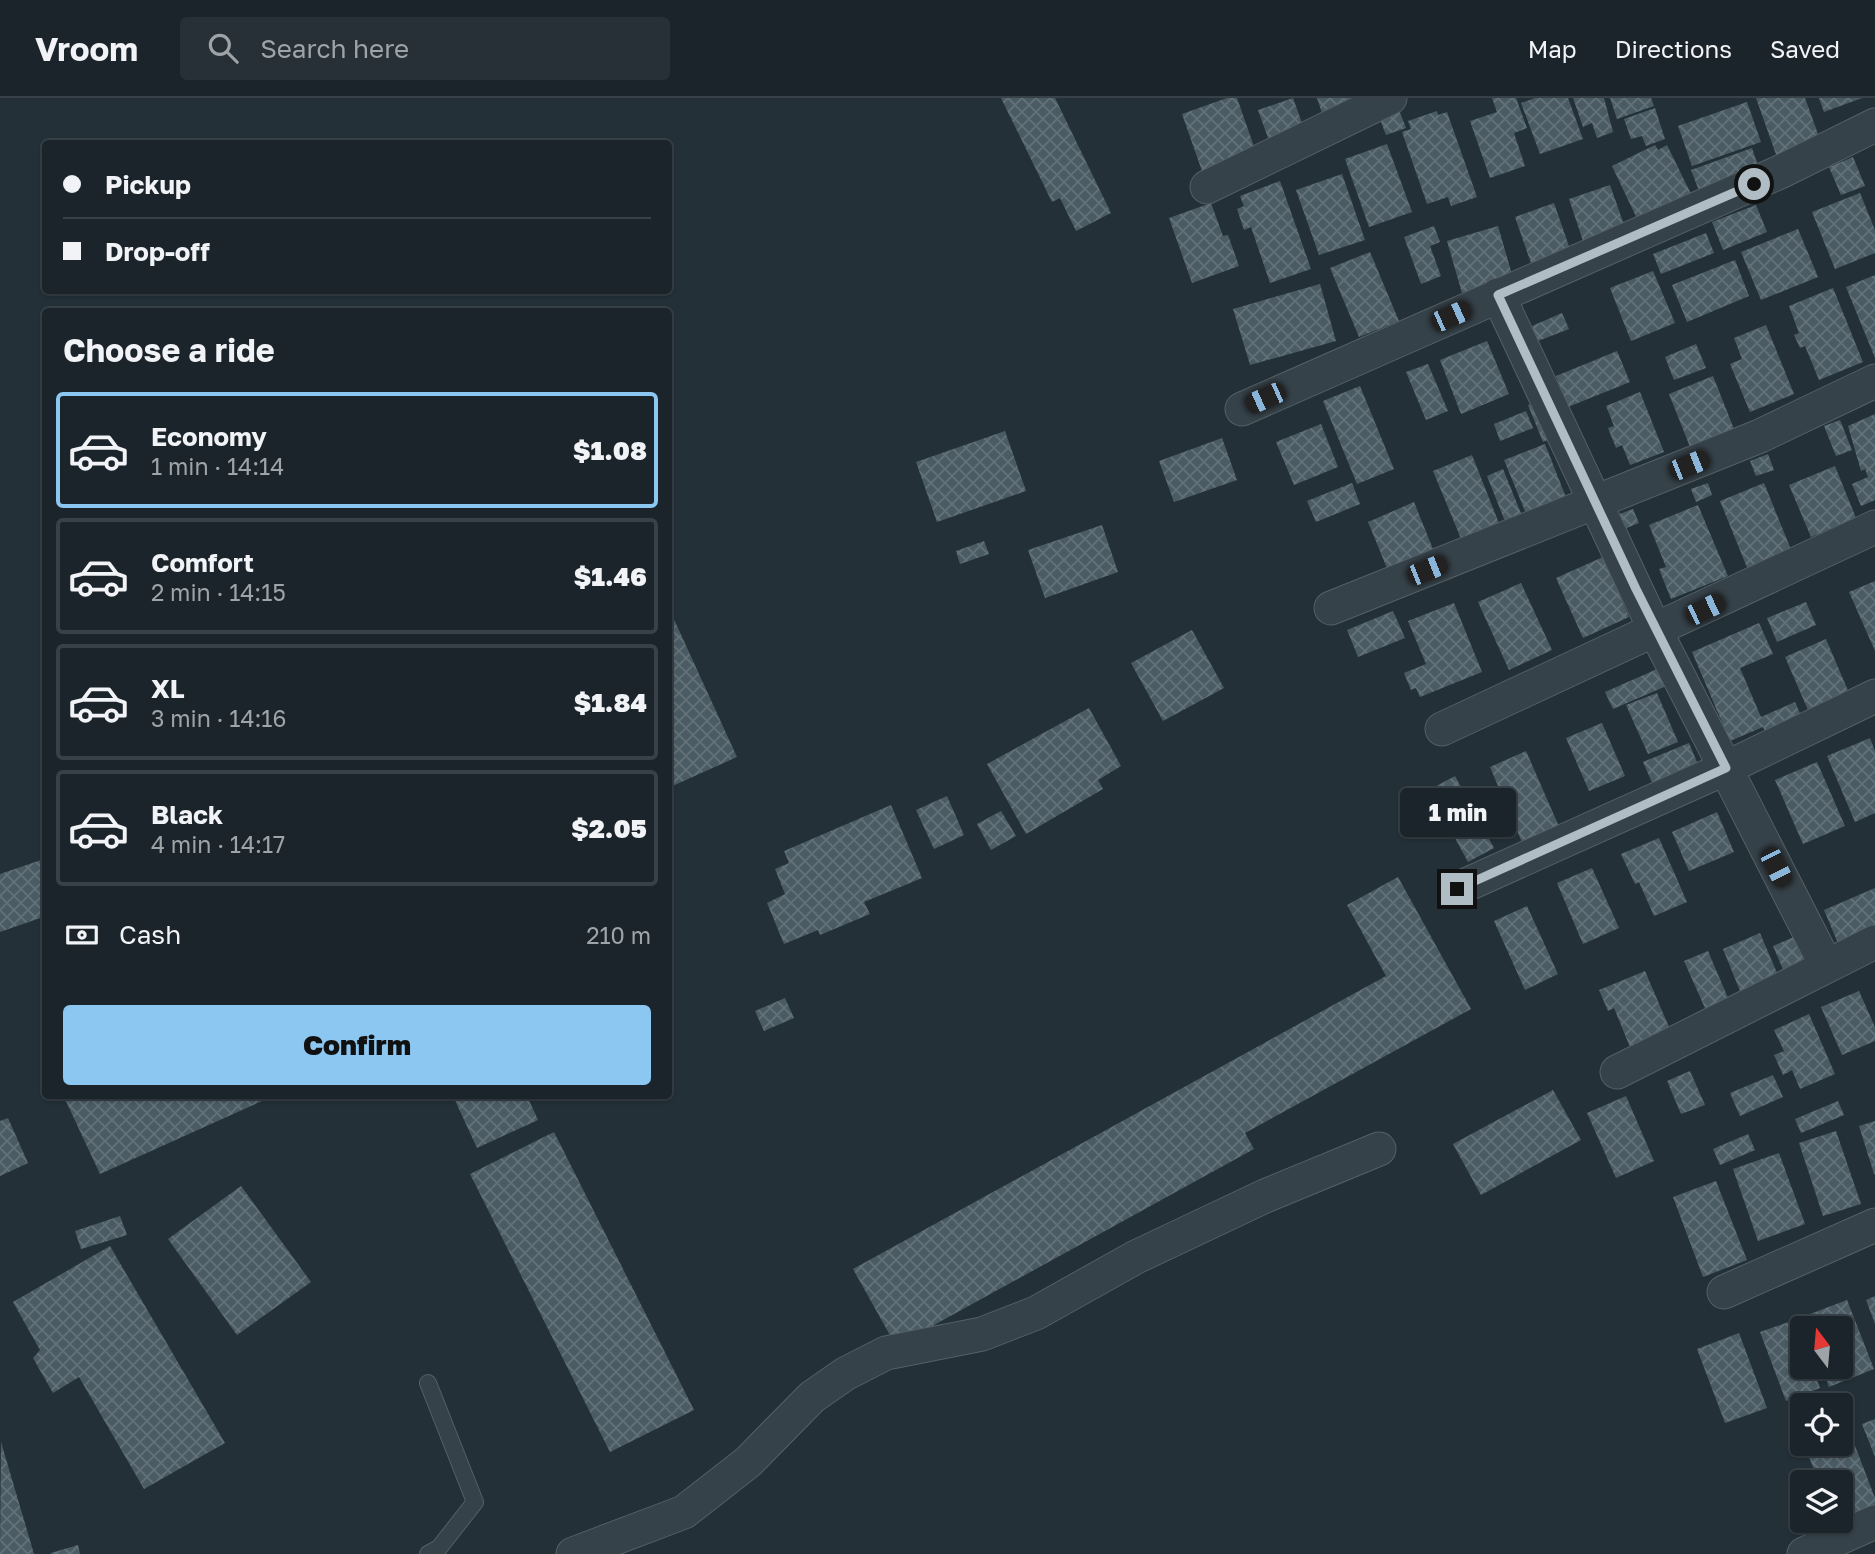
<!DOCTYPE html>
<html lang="en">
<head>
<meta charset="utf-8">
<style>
	:root { --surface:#1a242a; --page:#273036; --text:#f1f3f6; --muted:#9fa4a8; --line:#384147; --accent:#8bc7f0 }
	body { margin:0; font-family:"Golos Text",sans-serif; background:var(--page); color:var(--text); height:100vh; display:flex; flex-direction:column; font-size:26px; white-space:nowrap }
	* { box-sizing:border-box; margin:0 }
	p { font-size:23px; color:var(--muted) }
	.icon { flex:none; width:38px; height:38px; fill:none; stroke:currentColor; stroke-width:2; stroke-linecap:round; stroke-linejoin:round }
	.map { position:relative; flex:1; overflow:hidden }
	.panel { position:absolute; left:42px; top:210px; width:630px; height:791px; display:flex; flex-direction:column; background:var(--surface); border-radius:7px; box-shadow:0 2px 5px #0004,0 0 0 2px var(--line) }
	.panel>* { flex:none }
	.hud { position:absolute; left:42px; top:42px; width:630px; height:154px; border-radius:7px; box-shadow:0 2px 5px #0004,0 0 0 2px var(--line); display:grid; align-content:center; height:154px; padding:0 21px; background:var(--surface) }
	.needle { width:46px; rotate:344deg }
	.tools { position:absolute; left:1790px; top:1218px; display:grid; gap:14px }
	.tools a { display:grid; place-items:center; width:63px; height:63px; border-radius:7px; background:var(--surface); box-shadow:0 2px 5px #0004,0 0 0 2px var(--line); font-size:35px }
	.end { position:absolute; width:32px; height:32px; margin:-16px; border:9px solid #b1bdc5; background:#111; box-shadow:0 0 0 4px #111 }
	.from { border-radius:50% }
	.bubble { position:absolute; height:49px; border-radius:7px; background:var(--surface); box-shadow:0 2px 5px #0004,0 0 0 2px var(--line); font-size:23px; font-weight:800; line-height:49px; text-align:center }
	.car { position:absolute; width:21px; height:42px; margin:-21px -10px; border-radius:9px; box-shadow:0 0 5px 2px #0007; background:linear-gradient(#222 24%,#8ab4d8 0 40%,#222 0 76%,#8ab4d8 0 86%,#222 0) }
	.hud b { display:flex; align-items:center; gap:24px; height:66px; font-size:26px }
	.hud b+b { border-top:2px solid var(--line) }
	.hud i { width:18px; height:18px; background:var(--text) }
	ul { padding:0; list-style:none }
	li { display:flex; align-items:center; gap:21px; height:116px; margin:0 14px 10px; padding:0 7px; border:4px solid var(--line); border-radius:7px }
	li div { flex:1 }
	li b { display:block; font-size:26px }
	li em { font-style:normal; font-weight:800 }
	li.active { border-color:var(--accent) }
	li>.icon { width:63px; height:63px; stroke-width:1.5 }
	h2 { padding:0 21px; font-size:32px; line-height:84px }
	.pay { display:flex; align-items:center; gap:18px; height:77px; padding:0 21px; font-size:26px }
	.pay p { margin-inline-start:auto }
	.action { display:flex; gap:14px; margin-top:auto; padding:14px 21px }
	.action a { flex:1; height:80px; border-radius:7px; background:var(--accent); color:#111; font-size:28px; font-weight:800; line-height:80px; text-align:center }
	header { display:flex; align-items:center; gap:42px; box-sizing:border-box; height:98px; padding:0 35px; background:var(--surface); border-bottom:2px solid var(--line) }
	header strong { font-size:33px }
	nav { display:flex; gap:38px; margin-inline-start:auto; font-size:24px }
	.search { width:490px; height:63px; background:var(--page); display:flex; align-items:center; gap:18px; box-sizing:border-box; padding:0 24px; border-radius:7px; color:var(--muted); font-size:26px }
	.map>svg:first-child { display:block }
	.building { fill:url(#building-cross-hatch) }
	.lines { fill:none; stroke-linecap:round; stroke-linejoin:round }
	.lane-casing { stroke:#546066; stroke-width:18 }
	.street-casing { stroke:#546066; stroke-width:35 }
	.lane { stroke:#364249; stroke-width:16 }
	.street { stroke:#364249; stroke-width:33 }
	.route { stroke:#b1bdc5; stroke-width:9 }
</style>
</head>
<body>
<header>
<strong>Vroom</strong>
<div class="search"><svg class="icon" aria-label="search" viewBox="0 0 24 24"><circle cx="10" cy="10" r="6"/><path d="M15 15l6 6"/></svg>Search here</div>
<nav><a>Map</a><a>Directions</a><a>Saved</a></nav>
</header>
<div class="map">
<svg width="1875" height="1456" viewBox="0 0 1875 1456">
	<defs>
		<pattern id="building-cross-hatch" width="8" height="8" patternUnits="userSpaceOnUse" patternTransform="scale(1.75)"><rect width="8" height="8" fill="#4b5b64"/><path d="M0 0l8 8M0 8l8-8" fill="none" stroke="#637179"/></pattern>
	</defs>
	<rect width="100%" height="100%" fill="#233038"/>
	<!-- building -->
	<g class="building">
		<polygon points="1001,0 1055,0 1111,115 1076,133 1060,100 1052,104"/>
		<polygon points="1227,0 1237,0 1257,57 1203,76 1182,16"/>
		<polygon points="1293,0 1307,39 1272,51 1258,12"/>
		<polygon points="1317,0 1366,0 1323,18"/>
		<polygon points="1492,0 1516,0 1527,30 1514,35 1525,68 1490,80 1470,23 1497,14"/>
		<polygon points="1535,0 1568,0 1583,41 1540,56 1521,5"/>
		<polygon points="1573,0 1604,0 1613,34 1597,40 1592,25 1583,29"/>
		<polygon points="1610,0 1651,0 1654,8 1617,21"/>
		<polygon points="1756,0 1805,0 1822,47 1778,62"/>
		<polygon points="1819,0 1862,0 1824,14"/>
		<polygon points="1747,4 1761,44 1692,68 1678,28"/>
		<polygon points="1655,10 1665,41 1646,48 1642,38 1631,41 1624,21"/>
		<polygon points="1399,12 1406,30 1386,37 1379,19"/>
		<polygon points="1437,13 1438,17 1447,14 1477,99 1451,108 1448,99 1427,106 1402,34 1411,31 1408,23"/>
		<polygon points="1387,46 1412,114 1369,129 1345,61"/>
		<polygon points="1655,47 1658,52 1667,47 1694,102 1640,127 1612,68"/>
		<polygon points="1752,50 1761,77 1701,98 1691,72"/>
		<polygon points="1853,59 1865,88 1841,97 1829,69"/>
		<polygon points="1342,76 1365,142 1319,157 1296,92"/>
		<polygon points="1280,83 1311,171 1270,185 1251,129 1244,132 1237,111 1244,108 1240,98"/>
		<polygon points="1610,87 1627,135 1585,149 1569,101"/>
		<polygon points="1860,95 1875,132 1875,155 1835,171 1812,114"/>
		<polygon points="1211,105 1223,138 1228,137 1239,168 1192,185 1169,120"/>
		<polygon points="1554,105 1572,157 1533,171 1515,119"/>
		<polygon points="1756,107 1767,134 1723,152 1712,124"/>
		<polygon points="1434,128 1440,144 1430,148 1441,178 1421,186 1404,139"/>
		<polygon points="1498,128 1513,180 1462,195 1447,143"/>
		<polygon points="1798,131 1818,179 1761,202 1741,154"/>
		<polygon points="1706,135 1714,155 1661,176 1653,156"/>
		<polygon points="1370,154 1399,223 1359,239 1330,170"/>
		<polygon points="1735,162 1749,198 1687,224 1672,187"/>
		<polygon points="1653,173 1675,225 1631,243 1610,190"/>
		<polygon points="1875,177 1875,260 1846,189"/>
		<polygon points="1320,186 1336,243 1250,267 1233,211"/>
		<polygon points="1833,190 1863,264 1819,282 1805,248 1800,250 1794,237 1799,235 1789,208"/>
		<polygon points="1562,215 1569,231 1538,243 1532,228"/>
		<polygon points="1766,227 1794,296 1750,314 1730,266 1742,261 1734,240"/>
		<polygon points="1487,243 1509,296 1461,316 1440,262"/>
		<polygon points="1696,246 1706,270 1674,282 1665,259"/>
		<polygon points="1617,253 1630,284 1568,309 1556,278"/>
		<polygon points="1428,266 1448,313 1426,322 1406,274"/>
		<polygon points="1713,278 1738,341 1694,359 1669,296"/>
		<polygon points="1360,288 1394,371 1357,386 1323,303"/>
		<polygon points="1640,294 1664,354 1630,367 1622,347 1616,350 1608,330 1614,328 1606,308"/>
		<polygon points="1540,303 1555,339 1543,344 1528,307"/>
		<polygon points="1526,313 1533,330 1500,343 1494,326"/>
		<polygon points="1875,316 1875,402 1861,408 1852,386 1868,379 1865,371 1861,373 1848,328"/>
		<polygon points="1840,322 1852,352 1836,358 1824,328"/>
		<polygon points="1321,326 1338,369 1294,387 1276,344"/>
		<polygon points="1005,333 1026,393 937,424 916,364"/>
		<polygon points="1222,340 1237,382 1174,404 1159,363"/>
		<polygon points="1545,346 1567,402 1527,418 1504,362"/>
		<polygon points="1768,356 1774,372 1756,378 1750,363"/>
		<polygon points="1472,357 1502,433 1464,448 1433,373"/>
		<polygon points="1835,368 1856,420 1811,439 1789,387"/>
		<polygon points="1503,371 1527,430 1510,436 1487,378"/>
		<polygon points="1352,385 1360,406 1316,424 1307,403"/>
		<polygon points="1708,385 1712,397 1696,404 1691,391"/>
		<polygon points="1764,385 1792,454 1748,472 1720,403"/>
		<polygon points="1414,404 1437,461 1391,480 1368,424"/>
		<polygon points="1698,407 1728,478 1671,501 1659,471 1666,469 1649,427"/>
		<polygon points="1633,411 1639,425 1624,431 1617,417"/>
		<polygon points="1102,427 1118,474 1045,500 1028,452"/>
		<polygon points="984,443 989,456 960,466 956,453"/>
		<polygon points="1603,459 1629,519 1583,540 1556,480"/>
		<polygon points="1875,483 1875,553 1849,494"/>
		<polygon points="1521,485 1552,552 1509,572 1478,504"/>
		<polygon points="1806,504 1816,527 1777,544 1767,520"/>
		<polygon points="1454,505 1482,574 1420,599 1416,590 1411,592 1404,575 1426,566 1408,523"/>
		<polygon points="1393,513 1405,540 1358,559 1347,532"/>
		<polygon points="672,517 737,659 668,690 668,518"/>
		<polygon points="1759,525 1773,556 1740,570 1761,619 1795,604 1806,629 1770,644 1763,629 1730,643 1692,554"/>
		<polygon points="1192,532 1224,590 1163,623 1131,565"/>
		<polygon points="1826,541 1849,595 1808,612 1785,559"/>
		<polygon points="1664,568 1671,586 1613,611 1605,594"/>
		<polygon points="1657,595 1678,644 1648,656 1626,607"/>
		<polygon points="1089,610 1121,668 1098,682 1103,691 1026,736 987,666"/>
		<polygon points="1602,625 1625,678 1589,693 1566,640"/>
		<polygon points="1870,640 1875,653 1875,715 1855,724 1827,658"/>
		<polygon points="1689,645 1702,676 1657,696 1643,664"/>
		<polygon points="1526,653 1564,740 1527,756 1490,669"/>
		<polygon points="1817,664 1845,728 1803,746 1775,682"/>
		<polygon points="1455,678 1494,750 1468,764 1429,692"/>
		<polygon points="947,698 964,737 934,751 916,712"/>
		<polygon points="891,707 922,780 864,804 870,816 820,837 818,832 784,846 767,805 785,796 775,771 789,765 784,753"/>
		<polygon points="1001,713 1016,738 991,752 977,726"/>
		<polygon points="1717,714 1734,754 1689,773 1672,734"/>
		<polygon points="1659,740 1687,804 1654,818 1639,784 1635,786 1621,756"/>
		<polygon points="44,761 46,818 0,834 0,776"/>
		<polygon points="1592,770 1619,830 1583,846 1557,785"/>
		<polygon points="1398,779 1471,911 1245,1035 1254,1051 896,1248 853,1171 1386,878 1347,807"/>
		<polygon points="1875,790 1875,835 1840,850 1824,812"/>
		<polygon points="1527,808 1558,876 1525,892 1494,823"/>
		<polygon points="1760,835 1780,882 1742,898 1723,851"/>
		<polygon points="1801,836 1813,864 1785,876 1773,848"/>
		<polygon points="1708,853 1731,907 1708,917 1684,863"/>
		<polygon points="1645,873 1672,936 1632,954 1614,910 1608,913 1599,892"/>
		<polygon points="1859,893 1875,929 1875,943 1842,957 1821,909"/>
		<polygon points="785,900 794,920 764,933 755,913"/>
		<polygon points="1809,916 1835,976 1800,991 1792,972 1783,977 1774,957 1784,953 1774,932"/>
		<polygon points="1690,973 1705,1007 1681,1016 1667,983"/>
		<polygon points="1773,977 1783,999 1740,1018 1730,995"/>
		<polygon points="1553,992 1581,1042 1481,1097 1453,1046"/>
		<polygon points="67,998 273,998 100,1076 64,999"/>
		<polygon points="453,998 527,998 538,1022 477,1050"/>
		<polygon points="1626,998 1654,1063 1616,1080 1587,1015"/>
		<polygon points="1838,1003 1844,1017 1801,1035 1795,1021"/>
		<polygon points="8,1020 28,1065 0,1078 0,1023"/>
		<polygon points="1875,1023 1875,1076 1874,1076 1859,1028"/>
		<polygon points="1836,1033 1861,1106 1823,1118 1799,1045"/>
		<polygon points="554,1034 694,1312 610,1354 470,1076"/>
		<polygon points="1748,1036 1755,1052 1720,1067 1713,1051"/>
		<polygon points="1779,1055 1805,1126 1758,1143 1733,1071"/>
		<polygon points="1716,1083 1747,1162 1703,1179 1673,1099"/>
		<polygon points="241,1088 311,1184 237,1237 168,1141"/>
		<polygon points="120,1118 127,1137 81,1151 75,1133"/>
		<polygon points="110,1148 225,1345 144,1391 79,1279 53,1295 33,1260 40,1252 13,1204"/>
		<polygon points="1875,1198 1875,1226 1866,1202"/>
		<polygon points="1847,1202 1874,1271 1829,1289 1821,1269 1841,1269 1841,1230 1807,1230 1802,1219"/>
		<polygon points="1794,1222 1802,1244 1802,1269 1812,1269 1820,1290 1786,1303 1760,1234"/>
		<polygon points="1739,1235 1767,1310 1725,1325 1697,1251"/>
		<polygon points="1875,1321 1875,1359 1862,1326"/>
		<polygon points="1849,1332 1875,1400 1875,1417 1836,1431 1833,1423 1841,1423 1841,1384 1819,1384 1805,1349 1841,1346 1841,1335"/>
		<polygon points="1,1344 34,1456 0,1456"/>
		<polygon points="78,1447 80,1456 51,1456 51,1455"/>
	</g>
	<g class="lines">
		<defs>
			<polyline id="lane" points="428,1285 475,1404 439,1450 428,1456"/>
			<g id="street">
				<polyline points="1207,89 1390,0"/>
				<polyline points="1498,197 1656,534 1826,867"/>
				<polyline points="1242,311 1780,74 1875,27"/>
				<polyline points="1331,510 1760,338 1875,283"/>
				<polyline points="1442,631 1875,429"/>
				<polyline points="1457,791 1726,670 1875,598"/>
				<polyline points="1617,974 1875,844"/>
				<polyline points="1724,1194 1875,1127"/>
				<polyline points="573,1456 684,1414 748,1364 812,1299 845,1276 886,1255 982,1236 1036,1215 1136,1159 1265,1098 1379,1051"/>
				<polyline points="1804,1456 1875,1424"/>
			</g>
		</defs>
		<!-- lane casing -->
		<use href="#lane" class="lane-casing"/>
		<!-- street casing -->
		<use href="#street" class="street-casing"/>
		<!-- lane -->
		<use href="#lane" class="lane"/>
		<!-- street -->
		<use href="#street" class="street"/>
	</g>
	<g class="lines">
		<!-- route -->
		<polyline class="route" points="1457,791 1726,670 1636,491 1498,197 1754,86"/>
	</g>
</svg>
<div class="tools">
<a><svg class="needle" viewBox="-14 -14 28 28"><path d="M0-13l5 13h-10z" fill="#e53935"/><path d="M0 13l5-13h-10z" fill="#9fa4a8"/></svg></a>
<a><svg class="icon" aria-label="locate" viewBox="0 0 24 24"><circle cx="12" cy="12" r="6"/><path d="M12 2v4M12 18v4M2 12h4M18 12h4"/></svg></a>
<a><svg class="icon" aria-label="layers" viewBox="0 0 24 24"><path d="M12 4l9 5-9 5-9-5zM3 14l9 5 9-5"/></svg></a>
</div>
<i class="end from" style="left:1754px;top:86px"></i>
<i class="end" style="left:1457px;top:791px"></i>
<div class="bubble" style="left:1400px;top:690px;width:116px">1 min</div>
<i class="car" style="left:1451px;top:218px;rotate:66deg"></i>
<i class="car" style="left:1265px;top:300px;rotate:246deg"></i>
<i class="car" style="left:1689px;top:367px;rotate:68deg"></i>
<i class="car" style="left:1427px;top:472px;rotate:68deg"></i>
<i class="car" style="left:1705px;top:511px;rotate:64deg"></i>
<i class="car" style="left:1776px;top:769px;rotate:153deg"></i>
<div class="hud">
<b><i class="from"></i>Pickup</b>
<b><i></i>Drop-off</b>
</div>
<section class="panel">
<h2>Choose a ride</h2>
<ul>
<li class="active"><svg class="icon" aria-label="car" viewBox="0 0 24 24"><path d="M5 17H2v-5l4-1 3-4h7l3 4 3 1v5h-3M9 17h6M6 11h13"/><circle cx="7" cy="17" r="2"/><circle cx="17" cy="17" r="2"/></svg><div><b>Economy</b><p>1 min · 14:14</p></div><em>$1.08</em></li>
<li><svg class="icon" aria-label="car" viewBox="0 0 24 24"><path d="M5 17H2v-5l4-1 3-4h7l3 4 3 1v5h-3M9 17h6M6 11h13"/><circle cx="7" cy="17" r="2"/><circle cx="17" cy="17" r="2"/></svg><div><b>Comfort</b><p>2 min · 14:15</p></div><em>$1.46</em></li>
<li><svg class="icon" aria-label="car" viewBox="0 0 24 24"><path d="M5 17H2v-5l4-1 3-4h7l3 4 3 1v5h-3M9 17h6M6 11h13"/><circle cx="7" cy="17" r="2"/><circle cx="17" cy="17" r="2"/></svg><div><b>XL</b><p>3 min · 14:16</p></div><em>$1.84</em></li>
<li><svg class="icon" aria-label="car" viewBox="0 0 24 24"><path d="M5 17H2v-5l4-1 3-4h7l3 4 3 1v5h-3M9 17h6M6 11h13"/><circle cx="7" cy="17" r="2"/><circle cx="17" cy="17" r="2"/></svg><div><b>Black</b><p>4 min · 14:17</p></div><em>$2.05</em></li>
</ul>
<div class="pay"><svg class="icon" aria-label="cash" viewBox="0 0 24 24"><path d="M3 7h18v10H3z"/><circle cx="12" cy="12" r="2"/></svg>Cash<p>210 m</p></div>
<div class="action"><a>Confirm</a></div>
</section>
</div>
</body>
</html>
